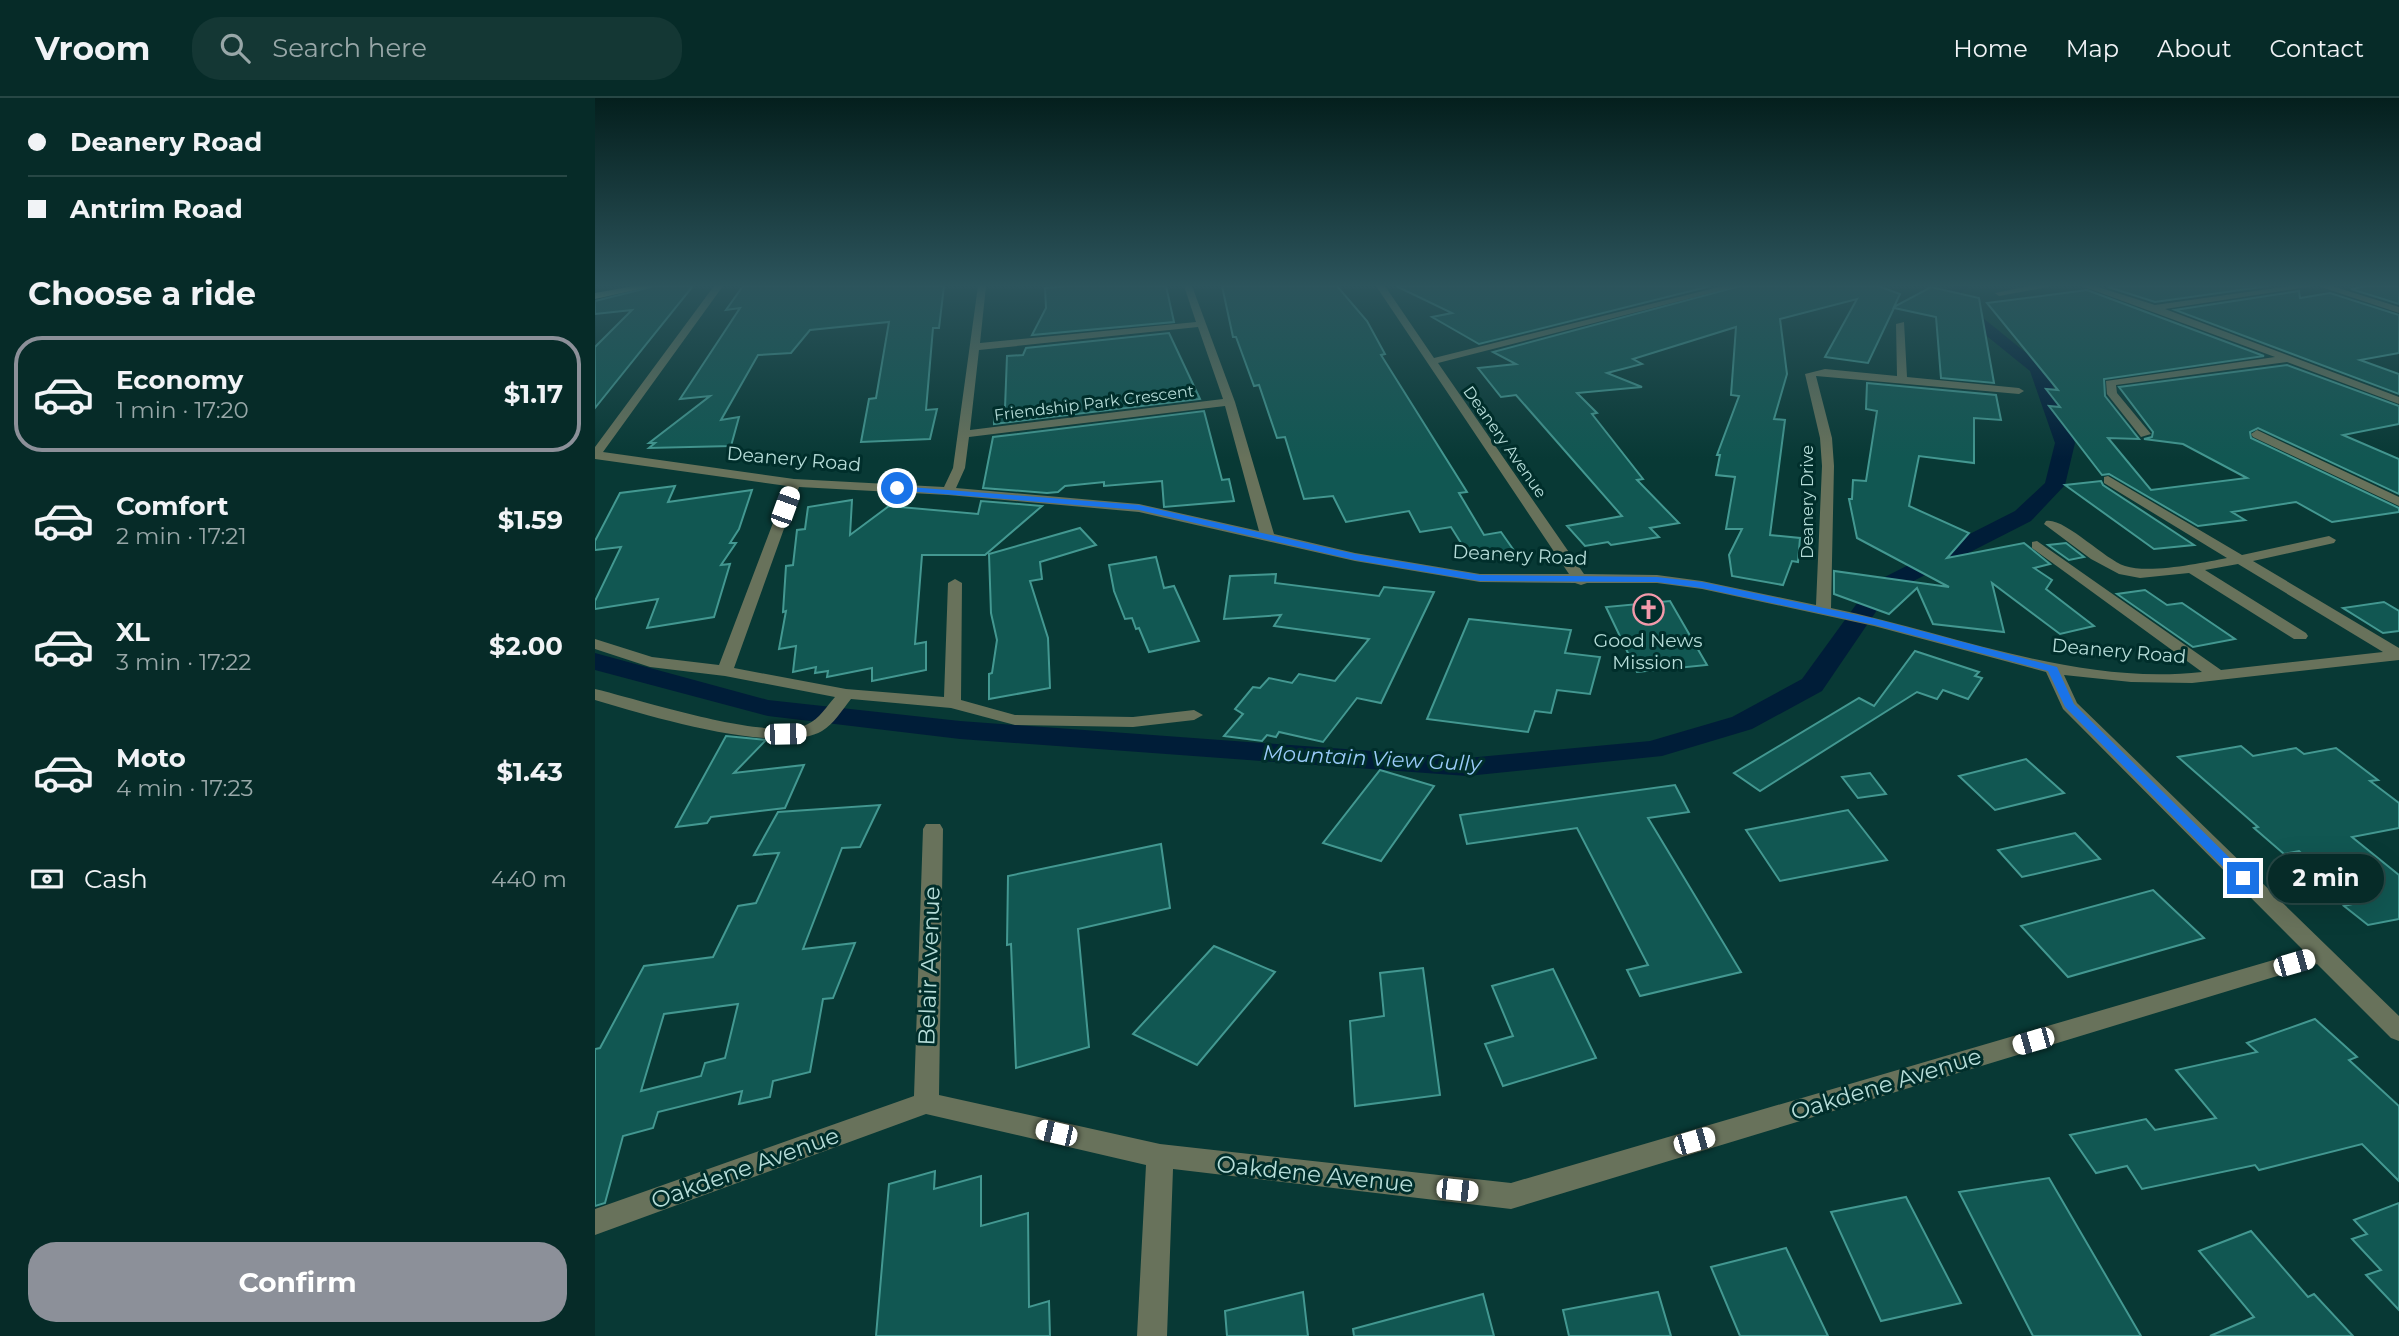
<!DOCTYPE html>
<html lang="en">
<head>
<meta charset="utf-8">
<style>
	:root { --surface:#062b28; --page:#143734; --text:#f1f3f6; --muted:#98a7a8; --line:#274745; --accent:#8c9099 }
	body { margin:0; font-family:Montserrat,sans-serif; background:var(--page); color:var(--text); height:100vh; display:flex; flex-direction:column; font-size:26px; white-space:nowrap }
	* { box-sizing:border-box; margin:0 }
	p { font-size:23px; color:var(--muted) }
	.icon { flex:none; width:38px; height:38px; fill:none; stroke:currentColor; stroke-width:2; stroke-linecap:round; stroke-linejoin:round }
	.map { position:relative; flex:1; overflow:hidden }
	.panel { display:flex; flex-direction:column; background:var(--surface); width:595px }
	.panel>* { flex:none }
	.hud { display:grid; align-content:center; height:154px; padding:0 28px; background:var(--surface) }
	.end { position:absolute; width:32px; height:32px; margin:-16px; border:9px solid #1a73e8; background:#fff; box-shadow:0 0 0 4px #fff }
	.from { border-radius:50% }
	.bubble { position:absolute; height:49px; border-radius:24px; background:var(--surface); box-shadow:0 7px 28px #0002,0 0 0 2px var(--line); font-size:23px; font-weight:700; line-height:49px; text-align:center }
	.car { position:absolute; width:21px; height:42px; margin:-21px -10px; border-radius:9px; box-shadow:0 0 5px 2px #0007; background:linear-gradient(#fff 24%,#345 0 40%,#fff 0 76%,#345 0 86%,#fff 0) }
	.hud b { display:flex; align-items:center; gap:24px; height:66px; font-size:26px }
	.hud b+b { border-top:2px solid var(--line) }
	.hud i { width:18px; height:18px; background:var(--text) }
	ul { padding:0; list-style:none }
	li { display:flex; align-items:center; gap:21px; height:116px; margin:0 14px 10px; padding:0 14px; border:4px solid transparent; border-radius:28px }
	li div { flex:1 }
	li b { display:block; font-size:26px }
	li em { font-style:normal; font-weight:700 }
	li.selected { border-color:var(--accent) }
	li>.icon { width:63px; height:63px; stroke-width:1.5 }
	h2 { padding:0 28px; font-size:32px; line-height:84px }
	.pay { display:flex; align-items:center; gap:18px; height:77px; padding:0 28px; font-size:26px }
	.pay p { margin-inline-start:auto }
	.action { display:flex; gap:14px; margin-top:auto; padding:14px 28px }
	.action a { flex:1; height:80px; border-radius:28px; background:var(--accent); color:#fff; font-size:28px; font-weight:700; line-height:80px; text-align:center }
	header { display:flex; align-items:center; gap:42px; box-sizing:border-box; height:98px; padding:0 35px; background:var(--surface); border-bottom:2px solid var(--line) }
	header strong { font-size:33px }
	nav { display:flex; gap:38px; margin-inline-start:auto; font-size:24px }
	.search { width:490px; height:63px; background:var(--page); display:flex; align-items:center; gap:18px; box-sizing:border-box; padding:0 24px; border-radius:28px; color:var(--muted); font-size:26px }
	main { display:flex; flex:1; min-height:0 }
	.map>svg:first-child { display:block }
	.lines { fill:none; stroke-linecap:round; stroke-linejoin:round }
	.canal { fill:#001d38; fill-rule:evenodd }
	.building { fill:#115752; stroke:#439891; stroke-width:2; fill-rule:evenodd }
	.minor { fill:#68725b; fill-rule:evenodd }
	.major { fill:#9eb383; fill-rule:evenodd }
	.route { fill:#1a73e8 }
	.labels { text-anchor:middle; dominant-baseline:central; stroke-width:6; stroke-linejoin:round; paint-order:stroke }
	.far-street-label { font-size:16px; fill:#b6ddd9; stroke:#002e2b }
	.street-label { font-size:19px; fill:#b6ddd9; stroke:#002e2b }
	.poi-label { font-size:19px; fill:#b6ddd9; stroke:#002e2b }
	.water-label { font-size:21px; font-style:italic; fill:#9acbf9; stroke:#002e2b }
	.near-street-label { font-size:23px; fill:#b6ddd9; stroke:#002e2b }
</style>
</head>
<body>
<header>
<strong>Vroom</strong>
<div class="search"><svg class="icon" aria-label="search" viewBox="0 0 24 24"><circle cx="10" cy="10" r="6"/><path d="M15 15l6 6"/></svg>Search here</div>
<nav><a>Home</a><a>Map</a><a>About</a><a>Contact</a></nav>
</header>
<main>
<section class="panel">
<div class="hud">
<b><i class="from"></i>Deanery Road</b>
<b><i></i>Antrim Road</b>
</div>
<h2>Choose a ride</h2>
<ul>
<li class="selected"><svg class="icon" aria-label="car" viewBox="0 0 24 24"><path d="M5 17H2v-5l4-1 3-4h7l3 4 3 1v5h-3M9 17h6M6 11h13"/><circle cx="7" cy="17" r="2"/><circle cx="17" cy="17" r="2"/></svg><div><b>Economy</b><p>1 min · 17:20</p></div><em>$1.17</em></li>
<li><svg class="icon" aria-label="car" viewBox="0 0 24 24"><path d="M5 17H2v-5l4-1 3-4h7l3 4 3 1v5h-3M9 17h6M6 11h13"/><circle cx="7" cy="17" r="2"/><circle cx="17" cy="17" r="2"/></svg><div><b>Comfort</b><p>2 min · 17:21</p></div><em>$1.59</em></li>
<li><svg class="icon" aria-label="car" viewBox="0 0 24 24"><path d="M5 17H2v-5l4-1 3-4h7l3 4 3 1v5h-3M9 17h6M6 11h13"/><circle cx="7" cy="17" r="2"/><circle cx="17" cy="17" r="2"/></svg><div><b>XL</b><p>3 min · 17:22</p></div><em>$2.00</em></li>
<li><svg class="icon" aria-label="car" viewBox="0 0 24 24"><path d="M5 17H2v-5l4-1 3-4h7l3 4 3 1v5h-3M9 17h6M6 11h13"/><circle cx="7" cy="17" r="2"/><circle cx="17" cy="17" r="2"/></svg><div><b>Moto</b><p>4 min · 17:23</p></div><em>$1.43</em></li>
</ul>
<div class="pay"><svg class="icon" aria-label="cash" viewBox="0 0 24 24"><path d="M3 7h18v10H3z"/><circle cx="12" cy="12" r="2"/></svg>Cash<p>440 m</p></div>
<div class="action"><a>Confirm</a></div>
</section>
<div class="map">
<svg width="1804" height="1238" viewBox="0 0 1804 1238">
	<rect width="100%" height="100%" fill="#083935"/>
	<g class="lines">
		<!-- canal -->
		<polygon class="canal" points="1358,188 1376,188 1361,198 1451,271 1480,345 1470,387 1436,423 1293,496 1227,593 1157,631 1067,658 872,678 365,641 173,618 0,572 0,555 173,602 365,623 872,660 1055,643 1137,619 1207,581 1276,486 1420,413 1450,385 1460,345 1435,273 1346,201 1346,195"/>
	</g>
	<!-- building -->
	<g class="building">
		<polygon points="60,188 98,188 0,310 0,249 37,212 0,216 0,203"/>
		<polygon points="148,188 349,188 344,230 338,230 331,312 342,311 335,341 266,344 274,301 281,300 294,224 215,232 196,255 163,257 126,322 144,319 136,348 54,350 60,345 54,345 115,298 85,301 145,210 131,212"/>
		<polygon points="475,188 571,188 579,224 437,237 451,210 450,190"/>
		<polygon points="627,188 742,188 772,223 790,256 786,257 872,394 864,395 889,437 906,434 920,454 876,461 856,429 825,434 814,413 751,424 738,398 709,401 690,339 682,340 664,287 659,288 641,239 638,239"/>
		<polygon points="801,188 1116,188 884,246 837,219 857,215"/>
		<polygon points="1145,188 1283,188 1305,196 1299,209 1336,189 1384,200 1399,285 1346,280 1341,219 1299,210 1273,265 1230,259 1262,201 1185,221 1192,276 1179,321 1190,322 1175,437 1205,440 1203,464 1197,463 1188,487 1137,478 1134,457 1147,431 1131,431 1140,379 1121,377 1125,357 1122,357 1144,298 1136,297 1141,229 1038,261 1047,266 1012,275 1047,289 982,295 1002,315 997,316 1048,381 1042,382 1084,425 1055,430 1064,439 1016,447 1013,444 990,448 972,428 1027,418 921,297 906,299 883,270 921,266 898,254"/>
		<polygon points="1521,188 1674,188 1560,204 1513,189"/>
		<polygon points="1772,188 1804,188 1804,206 1756,191"/>
		<polygon points="1492,192 1669,258 1509,281 1510,298 1544,341 1513,340 1556,392 1652,380 1588,346 1549,341 1557,339 1558,334 1524,289 1692,267 1804,308 1804,326 1748,337 1804,361 1804,396 1663,330 1655,334 1656,340 1804,410 1804,414 1737,424 1701,404 1637,414 1650,422 1603,428 1514,376 1507,377 1454,308 1465,309 1451,291 1463,292 1392,205"/>
		<polygon points="1704,193 1705,200 1735,195 1804,217 1804,255 1765,262 1804,276 1804,296 1580,212"/>
		<polygon points="574,235 605,301 399,326 399,311 410,310 412,258 428,257 431,250"/>
		<polygon points="1272,285 1401,297 1406,322 1379,320 1379,365 1324,358 1314,408 1374,435 1352,460 1429,445 1455,466 1439,470 1457,482 1451,491 1499,528 1465,536 1397,485 1409,534 1338,526 1322,490 1294,516 1239,496 1239,473 1354,489 1262,440 1254,401 1257,401 1258,382 1271,383 1282,313 1271,311"/>
		<polygon points="609,313 627,382 634,381 639,403 569,409 567,383 509,388 509,384 470,388 463,394 452,395 388,390 398,339"/>
		<polygon points="1506,383 1508,387 1599,447 1559,451 1470,387"/>
		<polygon points="80,388 73,404 157,392 144,431 135,445 141,445 126,467 135,466 119,519 52,530 63,501 0,511 0,503 26,449 0,452 0,443 25,395"/>
		<polygon points="257,402 255,437 294,408 383,416 386,403 447,408 390,457 327,457 320,546 331,544 331,572 277,583 277,570 232,579 233,573 220,575 221,569 198,574 201,548 184,551 191,513 188,514 191,468 198,467 202,432 210,431 213,409"/>
		<polygon points="485,430 501,447 445,464 447,481 435,483 453,540 455,590 394,601 394,576 397,575 402,542 396,515 394,456"/>
		<polygon points="1471,445 1489,459 1474,462 1453,447"/>
		<polygon points="561,459 569,490 579,488 604,543 554,554 544,530 541,531 537,520 530,521 519,493 514,467"/>
		<polygon points="681,476 680,485 784,498 789,489 839,494 786,605 762,600 728,644 684,634 681,639 672,637 667,643 629,638 648,616 640,611 658,589 665,590 674,580 697,585 704,576 740,583 774,541 679,528 686,517 629,521 635,478"/>
		<polygon points="1550,492 1572,507 1587,505 1640,541 1598,549 1522,496"/>
		<polygon points="1075,503 1112,567 1042,574 1011,509"/>
		<polygon points="1789,504 1804,513 1804,533 1788,535 1748,510"/>
		<polygon points="874,521 976,532 970,555 1005,559 995,596 962,592 956,615 940,613 933,634 832,621"/>
		<polygon points="1320,553 1384,574 1380,578 1387,580 1373,601 1348,592 1342,601 1322,594 1165,693 1139,675 1264,600 1279,608"/>
		<polygon points="131,638 171,642 139,675 209,667 190,710 116,719 112,725 81,729"/>
		<polygon points="1646,648 1658,658 1701,650 1709,656 1741,650 1783,682 1775,683 1804,705 1804,730 1757,739 1804,777 1804,821 1773,827 1749,808 1762,805 1704,753 1689,756 1659,730 1663,729 1583,659"/>
		<polygon points="1431,661 1469,695 1400,712 1364,678"/>
		<polygon points="785,672 839,688 786,763 728,745"/>
		<polygon points="1275,675 1291,696 1263,700 1247,679"/>
		<polygon points="1080,687 1094,714 1053,720 1146,874 1045,898 1032,872 1053,867 982,730 872,746 865,717"/>
		<path d="M 285,707 L 265,749 L 247,750 L 208,851 L 260,845 L 238,900 L 228,901 L 215,974 L 178,983 L 175,999 L 144,1006 L 147,993 L 63,1014 L 58,1030 L 28,1038 L 10,1105 L 0,1108 L 0,951 L 5,950 L 49,868 L 118,859 L 143,808 L 161,805 L 184,755 L 159,757 L 183,714 ZM 143,906 L 130,960 L 110,965 L 106,978 L 46,993 L 69,916 Z"/>
		<polygon points="1253,712 1292,762 1185,783 1151,732"/>
		<polygon points="1480,735 1505,761 1427,779 1403,752"/>
		<polygon points="566,746 575,810 483,831 494,949 421,970 416,846 412,847 413,778"/>
		<polygon points="1558,792 1609,840 1473,879 1426,828"/>
		<polygon points="619,848 680,874 602,967 538,936"/>
		<polygon points="828,870 845,997 760,1008 755,923 789,918 785,875"/>
		<polygon points="958,871 1001,960 908,988 890,946 918,938 897,888"/>
		<polygon points="1720,921 1762,959 1754,962 1804,1008 1804,1083 1767,1046 1664,1072 1660,1067 1547,1091 1532,1068 1501,1075 1475,1037 1551,1021 1560,1032 1621,1020 1581,972 1662,954 1652,945"/>
		<polygon points="340,1073 339,1091 386,1078 386,1128 433,1115 434,1209 454,1203 455,1238 281,1238 294,1086"/>
		<polygon points="1454,1080 1546,1238 1438,1238 1364,1094"/>
		<polygon points="1311,1099 1366,1205 1286,1223 1236,1114"/>
		<polygon points="1804,1105 1804,1212 1771,1177 1786,1172 1757,1141 1772,1136 1759,1122"/>
		<polygon points="1656,1133 1713,1199 1719,1196 1758,1238 1615,1238 1659,1219 1604,1153"/>
		<polygon points="1191,1150 1233,1238 1145,1238 1116,1169"/>
		<polygon points="708,1194 713,1238 632,1238 630,1213"/>
		<polygon points="1063,1194 1076,1238 974,1238 968,1212"/>
		<polygon points="888,1196 899,1238 759,1238 758,1231"/>
	</g>
	<g class="lines">
		<!-- minor -->
		<g class="minor">
			<path d="M 119,188 L 128,188 L 8,354 L 199,381 L 349,389 L 358,370 L 383,188 L 391,188 L 385,245 L 601,224 L 589,188 L 597,188 L 640,304 L 679,436 L 760,455 L 885,476 L 974,476 L 781,188 L 790,188 L 839,260 L 1128,188 L 1143,188 L 843,265 L 989,476 L 1062,477 L 1107,483 L 1221,507 L 1227,368 L 1225,340 L 1210,276 L 1230,271 L 1302,278 L 1301,226 L 1309,224 L 1312,279 L 1424,290 L 1429,293 L 1424,296 L 1221,278 L 1237,340 L 1239,368 L 1236,510 C 1357,535 1481,588 1607,574 L 1437,450 L 1437,444 L 1442,443 L 1626,572 L 1788,554 L 1643,466 L 1610,472 L 1711,535 L 1713,538 L 1711,541 L 1699,541 L 1594,475 L 1545,480 L 1524,476 L 1496,461 L 1449,426 L 1451,423 C 1469,419 1509,461 1530,468 C 1555,476 1606,465 1632,460 L 1509,385 L 1509,379 L 1513,378 L 1647,457 L 1734,438 L 1741,442 L 1739,445 L 1658,463 L 1804,550 L 1804,562 L 1597,585 L 1536,584 L 1469,577 L 1482,605 L 1804,918 L 1804,943 L 1796,940 L 1722,866 L 916,1111 L 578,1071 L 572,1238 L 542,1238 L 551,1067 L 331,1016 L 0,1137 L 0,1111 L 319,998 L 328,731 L 331,726 L 345,726 L 348,731 L 344,997 L 565,1046 L 916,1085 L 1709,853 L 1468,611 L 1451,574 L 1279,528 L 1107,491 L 1062,485 L 992,485 L 986,487 L 980,485 L 885,484 L 760,463 L 544,414 L 353,397 L 204,389 L 139,570 L 251,591 L 349,599 L 353,485 L 360,481 L 367,485 L 366,602 L 420,617 L 538,619 L 599,612 L 608,617 L 599,622 L 538,629 L 420,627 L 356,610 L 256,601 C 247,612 239,626 227,633 C 184,658 47,616 0,602 L 0,591 C 43,601 176,645 213,626 C 224,621 232,608 240,599 L 130,578 L 55,569 L 0,551 L 0,541 L 57,559 L 124,567 L 192,388 L 0,361 L 0,349 ZM 603,229 L 628,301 L 375,332 L 384,252 ZM 630,308 L 664,433 L 544,406 L 361,390 L 370,370 L 374,339 Z"/>
			<polygon points="1434,188 1458,188 1404,198 1400,195"/>
			<polygon points="1487,188 1500,188 1560,207 1694,188 1718,188 1570,211 1804,299 1804,306 1692,264 1521,287 1522,295 1556,336 1546,339 1512,296 1511,283 1680,259"/>
			<polygon points="1723,188 1737,188 1804,209 1804,215"/>
			<polygon points="1662,332 1804,399 1804,408 1658,339 1656,336"/>
		</g>
		<!-- major -->
		<polygon class="major" points="39,188 58,188 0,201 0,195"/>
	</g>
	<!-- sky -->
	<linearGradient id="sky" x2="0" y2="1"><stop stop-color="#041f1d"/><stop offset="0.52" stop-color="#2c545c"/><stop offset="1" stop-color="#2c545c" stop-opacity="0"/></linearGradient>
	<rect width="1804" height="361" fill="url(#sky)"/>
	<!-- route -->
	<polygon class="route" points="302,388 544,407 760,456 885,477 1062,479 1107,484 1281,521 1462,569 1479,606 1655,780 1648,785 1643,784 1470,609 1453,573 1280,527 1107,490 1062,484 885,483 760,462 544,412 299,392"/>
	<!-- icons -->
	<defs>
		<symbol id="church-ring" viewBox="-11 -11 22 22"><circle r="9.5" fill="#002e2b" stroke="#f39aab" stroke-width="1.5"/><path d="M-1.2-6h2.4v3.5h3.3v2.4h-3.3V6h-2.4V-.1h-3.3v-2.4h3.3Z" fill="#f39aab"/></symbol>
	</defs>
	<g fill-rule="evenodd">
		<use href="#church-ring" x="1036" y="494" width="35" height="35"/>
	</g>
	<g class="labels">
		<!-- far-street labels -->
		<g class="far-street-label">
			<text transform="translate(499 305) rotate(-7)">Friendship Park Crescent</text>
			<text transform="translate(910 344) rotate(55)">Deanery Avenue</text>
			<text transform="translate(1212 404) rotate(-90)">Deanery Drive</text>
		</g>
		<!-- street labels -->
		<g class="street-label">
			<text transform="translate(199 361) rotate(5)">Deanery Road</text>
			<text transform="translate(925 457) rotate(3)">Deanery Road</text>
			<text transform="translate(1524 553) rotate(5)">Deanery Road</text>
		</g>
		<!-- poi labels -->
		<g class="poi-label">
			<text x="1053" y="542">Good News<tspan x="1053" dy="22">Mission</tspan></text>
		</g>
		<!-- water labels -->
		<g class="water-label">
			<text transform="translate(777 660) rotate(3)">Mountain View Gully</text>
		</g>
		<!-- near-street labels -->
		<g class="near-street-label">
			<text transform="translate(334 868) rotate(-88)">Belair Avenue</text>
			<text transform="translate(1291 986) rotate(-17)">Oakdene Avenue</text>
			<text transform="translate(150 1070) rotate(-20)">Oakdene Avenue</text>
			<text transform="translate(720 1076) rotate(6)">Oakdene Avenue</text>
		</g>
	</g>
</svg>
<i class="end from" style="left:302px;top:390px"></i>
<i class="end" style="left:1648px;top:780px"></i>
<div class="bubble" style="left:1673px;top:756px;width:116px">2 min</div>
<i class="car" style="left:190px;top:409px;rotate:20deg"></i>
<i class="car" style="left:190px;top:636px;rotate:89deg"></i>
<i class="car" style="left:1699px;top:865px;rotate:74deg"></i>
<i class="car" style="left:1438px;top:943px;rotate:254deg"></i>
<i class="car" style="left:461px;top:1035px;rotate:283deg"></i>
<i class="car" style="left:1099px;top:1043px;rotate:74deg"></i>
<i class="car" style="left:862px;top:1092px;rotate:96deg"></i>
</div>
</main>
</body>
</html>
